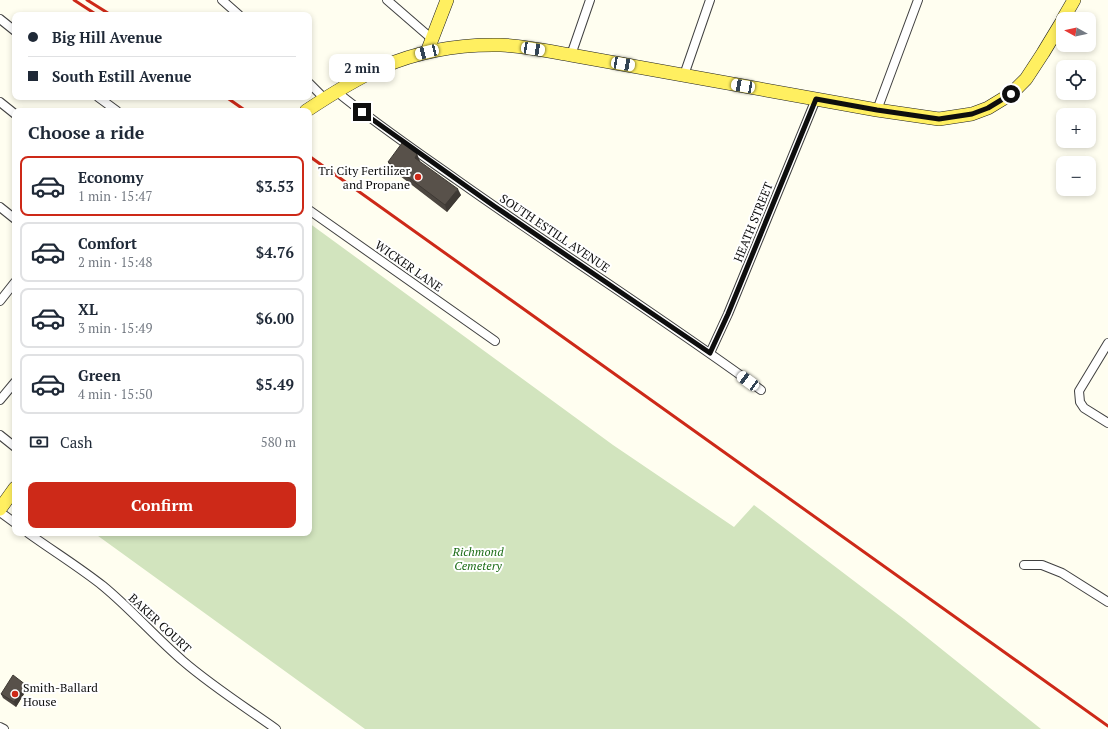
<!DOCTYPE html>
<html lang="en">
<head>
<meta charset="utf-8">
<style>
	:root { --surface:#fff; --page:#f6f6f7; --text:#1f2937; --muted:#747a83; --line:#e0e1e3; --accent:#cd2918 }
	body { margin:0; font-family:"PT Serif",serif; background:var(--page); color:var(--text); height:100vh; display:flex; flex-direction:column; font-size:15px; white-space:nowrap }
	* { box-sizing:border-box; margin:0 }
	p { font-size:13px; color:var(--muted) }
	.icon { flex:none; width:22px; height:22px; fill:none; stroke:currentColor; stroke-width:2; stroke-linecap:round; stroke-linejoin:round }
	.map { position:relative; flex:1; overflow:hidden }
	.drawer { position:absolute; left:12px; top:108px; width:300px; height:428px; display:flex; flex-direction:column; background:var(--surface); border-radius:8px; box-shadow:0 2px 6px #0003 }
	.drawer>* { flex:none }
	.hud { position:absolute; left:12px; top:12px; width:300px; height:88px; border-radius:8px; box-shadow:0 2px 6px #0003; display:grid; align-content:center; height:88px; padding:0 16px; background:var(--surface) }
	.needle { width:26px; rotate:278deg }
	.tools { position:absolute; left:1056px; top:12px; display:grid; gap:8px }
	.tools a { display:grid; place-items:center; width:40px; height:40px; border-radius:8px; background:var(--surface); box-shadow:0 2px 6px #0003; font-size:20px }
	.end { position:absolute; width:18px; height:18px; margin:-9px; border:5px solid #0e0e0e; background:#fff; box-shadow:0 0 0 2px #fff }
	.from { border-radius:50% }
	.bubble { position:absolute; height:28px; border-radius:8px; background:var(--surface); box-shadow:0 2px 6px #0003; font-size:13px; font-weight:800; line-height:28px; text-align:center }
	.car { position:absolute; width:12px; height:24px; margin:-12px -6px; border-radius:5px; box-shadow:0 0 3px 1px #0007; background:linear-gradient(#fff 24%,#345 0 40%,#fff 0 76%,#345 0 86%,#fff 0) }
	.hud b { display:flex; align-items:center; gap:14px; height:38px; font-size:15px }
	.hud b+b { border-top:1px solid var(--line) }
	.hud i { width:10px; height:10px; background:var(--text) }
	ul { padding:0; list-style:none }
	li { display:flex; align-items:center; gap:12px; height:60px; margin:0 8px 6px; padding:0 8px; border:2px solid var(--line); border-radius:8px }
	li div { flex:1 }
	li b { display:block; font-size:15px }
	li em { font-style:normal; font-weight:800 }
	li.selected { border-color:var(--accent) }
	li>.icon { width:36px; height:36px; stroke-width:1.5 }
	h2 { padding:0 16px; font-size:18px; line-height:48px }
	.pay { display:flex; align-items:center; gap:10px; height:44px; padding:0 16px; font-size:15px }
	.pay p { margin-inline-start:auto }
	.cta { display:flex; gap:8px; margin-top:auto; padding:8px 16px }
	.cta a { flex:1; height:46px; border-radius:8px; background:var(--accent); color:#fff; font-size:16px; font-weight:800; line-height:46px; text-align:center }
	.map>svg:first-child { display:block }
	.cemetery { fill:#d2e4be }
	.lines { fill:none; stroke-linecap:round; stroke-linejoin:round }
	.minor-casing { stroke:#414141; stroke-width:10 }
	.primary-casing { stroke:#1f1f1f; stroke-width:14 }
	.minor { stroke:#fff; stroke-width:8 }
	.primary { stroke:#ffef60; stroke-width:13 }
	.rail { stroke:#cd2918; stroke-width:3 }
	.wall { fill:#4c4640 }
	.shaded-wall { fill:#3e3934 }
	.building { fill:#58514a; stroke:#3e3934 }
	.route { stroke:#0e0e0e; stroke-width:5 }
	.poi-dot { fill:#cd2918; stroke:#fff; stroke-width:1.5 }
	.labels { text-anchor:middle; dominant-baseline:central; stroke-width:4; stroke-linejoin:round; paint-order:stroke }
	.poi-label { font-size:12px; fill:#0e0e0e; stroke:#fff; text-anchor:end }
	.street-label { font-size:12px; fill:#0e0e0e; stroke:#fff }
	.park-label { font-size:12px; font-style:italic; fill:#1d6d18; stroke:#fff }
</style>
</head>
<body>
<div class="map">
<svg width="1108" height="729" viewBox="0 0 1108 729">
	<rect width="100%" height="100%" fill="#fffef0"/>
	<!-- cemetery -->
	<polygon class="cemetery" points="309,223 613,445 734,527 754,505 904,619 1041,729 365,729 94,533 309,533"/>
	<g class="lines">
		<defs>
			<g id="minor">
				<polyline points="222,0 239,15"/>
				<polyline points="387,0 432,39"/>
				<polyline points="0,19 15,31"/>
				<polyline points="571,55 590,0"/>
				<polyline points="684,75 710,0"/>
				<polyline points="309,83 325,99"/>
				<path d="M 337,92 C 375,123 416,151 457,180 C 557,251 661,317 761,390"/>
				<polyline points="98,97 117,111"/>
				<polyline points="0,102 15,114"/>
				<polyline points="877,110 918,0"/>
				<polyline points="0,207 15,219"/>
				<polyline points="309,210 495,341"/>
				<polyline points="0,301 15,282"/>
				<polyline points="1108,343 1079,391 1080,402 1084,408 1108,423"/>
				<polyline points="710,353 728,314 816,99"/>
				<polyline points="0,400 15,382"/>
				<polyline points="0,435 15,447"/>
				<polyline points="0,512 15,523"/>
				<path d="M 28,533 C 53,551 79,567 103,586 C 131,609 155,637 183,661 C 212,686 245,707 276,729"/>
				<polyline points="1024,565 1042,565 1062,573 1108,602"/>
				<polyline points="0,727 4,729"/>
			</g>
			<g id="primary">
				<polyline points="1063,19 1074,0"/>
				<polyline points="427,52 447,0"/>
				<path d="M 306,111 C 330,95 356,79 382,67 C 419,51 461,44 501,45 C 524,46 548,51 571,55 L 877,110 L 939,119 L 972,114 L 988,108 L 1011,94 L 1026,79 L 1043,53 L 1063,20"/>
				<polyline points="0,509 15,488"/>
			</g>
		</defs>
		<!-- minor casing -->
		<use href="#minor" class="minor-casing"/>
		<!-- primary casing -->
		<use href="#primary" class="primary-casing"/>
		<!-- minor -->
		<use href="#minor" class="minor"/>
		<!-- primary -->
		<use href="#primary" class="primary"/>
		<!-- rail -->
		<g class="rail">
			<polyline points="74,0 97,15"/>
			<polyline points="87,0 111,15"/>
			<polyline points="226,97 246,111"/>
			<polyline points="309,156 1108,726"/>
		</g>
	</g>
	<!-- wall -->
	<g class="wall">
		<polygon points="417,154 419,161 461,195 447,212 391,169 388,162"/>
		<polygon points="26,685 27,689 16,707 3,698 1,694"/>
	</g>
	<!-- shaded-wall -->
	<g class="shaded-wall">
		<polygon points="417,154 420,161 417,165 415,158"/>
		<polygon points="458,189 461,195 447,212 445,205"/>
		<polygon points="26,685 27,689 16,707 14,702"/>
	</g>
	<!-- building -->
	<g class="building">
		<polygon points="402,143 417,154 415,158 458,189 445,205 388,162"/>
		<polygon points="13,675 26,685 14,702 1,694"/>
	</g>
	<g class="lines">
		<!-- route -->
		<polyline class="route" points="362,112 494,206 710,353 728,314 816,99 877,110 939,119 972,114 988,108 1011,94"/>
	</g>
	<!-- markers -->
	<g class="poi-dot">
		<circle cx="418" cy="177" r="4"/>
		<circle cx="15" cy="694" r="4"/>
	</g>
	<g class="labels">
		<!-- poi labels -->
		<g class="poi-label">
			<text x="410" y="170">Tri City Fertilizer<tspan x="410" dy="14">and Propane</tspan></text>
			<text x="23" y="687" text-anchor="start">Smith-Ballard<tspan x="23" dy="14">House</tspan></text>
		</g>
		<!-- street labels -->
		<g class="street-label">
			<text transform="translate(753 222) rotate(-68)">HEATH STREET</text>
			<text transform="translate(555 233) rotate(34)">SOUTH ESTILL AVENUE</text>
			<text transform="translate(409 266) rotate(35)">WICKER LANE</text>
			<text transform="translate(160 623) rotate(43)">BAKER COURT</text>
		</g>
		<!-- park labels -->
		<g class="park-label">
			<text x="478" y="551">Richmond<tspan x="478" dy="14">Cemetery</tspan></text>
		</g>
	</g>
</svg>
<div class="tools">
<a><svg class="needle" viewBox="-14 -14 28 28"><path d="M0-13l5 13h-10z" fill="#e53935"/><path d="M0 13l5-13h-10z" fill="#747a83"/></svg></a>
<a><svg class="icon" aria-label="locate" viewBox="0 0 24 24"><circle cx="12" cy="12" r="6"/><path d="M12 2v4M12 18v4M2 12h4M18 12h4"/></svg></a>
<a>+</a>
<a>−</a>
</div>
<i class="end from" style="left:1011px;top:94px"></i>
<i class="end" style="left:362px;top:112px"></i>
<div class="bubble" style="left:329px;top:54px;width:66px">2 min</div>
<i class="car" style="left:533px;top:49px;rotate:99deg"></i>
<i class="car" style="left:427px;top:52px;rotate:256deg"></i>
<i class="car" style="left:623px;top:64px;rotate:100deg"></i>
<i class="car" style="left:743px;top:86px;rotate:280deg"></i>
<i class="car" style="left:748px;top:381px;rotate:306deg"></i>
<div class="hud">
<b><i class="from"></i>Big Hill Avenue</b>
<b><i></i>South Estill Avenue</b>
</div>
<section class="drawer">
<h2>Choose a ride</h2>
<ul>
<li class="selected"><svg class="icon" aria-label="car" viewBox="0 0 24 24"><path d="M5 17H2v-5l4-1 3-4h7l3 4 3 1v5h-3M9 17h6M6 11h13"/><circle cx="7" cy="17" r="2"/><circle cx="17" cy="17" r="2"/></svg><div><b>Economy</b><p>1 min · 15:47</p></div><em>$3.53</em></li>
<li><svg class="icon" aria-label="car" viewBox="0 0 24 24"><path d="M5 17H2v-5l4-1 3-4h7l3 4 3 1v5h-3M9 17h6M6 11h13"/><circle cx="7" cy="17" r="2"/><circle cx="17" cy="17" r="2"/></svg><div><b>Comfort</b><p>2 min · 15:48</p></div><em>$4.76</em></li>
<li><svg class="icon" aria-label="car" viewBox="0 0 24 24"><path d="M5 17H2v-5l4-1 3-4h7l3 4 3 1v5h-3M9 17h6M6 11h13"/><circle cx="7" cy="17" r="2"/><circle cx="17" cy="17" r="2"/></svg><div><b>XL</b><p>3 min · 15:49</p></div><em>$6.00</em></li>
<li><svg class="icon" aria-label="car" viewBox="0 0 24 24"><path d="M5 17H2v-5l4-1 3-4h7l3 4 3 1v5h-3M9 17h6M6 11h13"/><circle cx="7" cy="17" r="2"/><circle cx="17" cy="17" r="2"/></svg><div><b>Green</b><p>4 min · 15:50</p></div><em>$5.49</em></li>
</ul>
<div class="pay"><svg class="icon" aria-label="cash" viewBox="0 0 24 24"><path d="M3 7h18v10H3z"/><circle cx="12" cy="12" r="2"/></svg>Cash<p>580 m</p></div>
<div class="cta"><a>Confirm</a></div>
</section>
</div>
</body>
</html>
